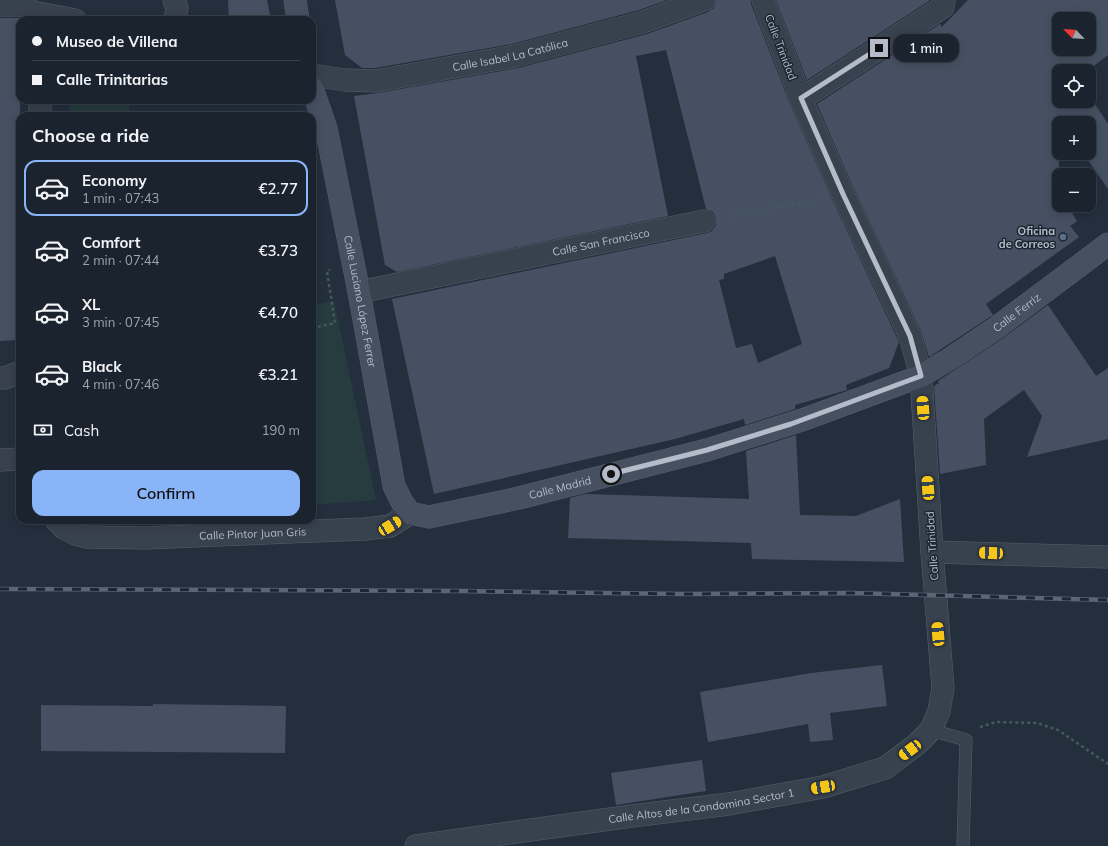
<!DOCTYPE html>
<html lang="en">
<head>
<meta charset="utf-8">
<style>
	:root { --surface:#1b232e; --page:#242b36; --text:#f1f3f6; --muted:#a0a4aa; --line:#39404a; --accent:#8ab4f8 }
	body { margin:0; font-family:Mulish,sans-serif; background:var(--page); color:var(--text); height:100vh; display:flex; flex-direction:column; font-size:15px; white-space:nowrap }
	* { box-sizing:border-box; margin:0 }
	p { font-size:13px; color:var(--muted) }
	.icon { flex:none; width:22px; height:22px; fill:none; stroke:currentColor; stroke-width:2; stroke-linecap:round; stroke-linejoin:round }
	.map { position:relative; flex:1; overflow:hidden }
	.side { position:absolute; left:16px; top:112px; width:300px; height:412px; display:flex; flex-direction:column; background:var(--surface); border-radius:12px; box-shadow:0 2px 10px #0003,0 0 0 1px var(--line) }
	.side>* { flex:none }
	.top-card { position:absolute; left:16px; top:16px; width:300px; height:88px; border-radius:12px; box-shadow:0 2px 10px #0003,0 0 0 1px var(--line); display:grid; align-content:center; height:88px; padding:0 16px; background:var(--surface) }
	.needle { width:26px; rotate:295deg }
	.tools { position:absolute; left:1052px; top:12px; display:grid; gap:8px }
	.tools a { display:grid; place-items:center; width:44px; height:44px; border-radius:8px; background:var(--surface); box-shadow:0 2px 10px #0003,0 0 0 1px var(--line); font-size:20px }
	.end { position:absolute; width:18px; height:18px; margin:-9px; border:5px solid #b4bcc9; background:#111; box-shadow:0 0 0 2px #111 }
	.from { border-radius:50% }
	.bubble { position:absolute; height:28px; border-radius:12px; background:var(--surface); box-shadow:0 2px 10px #0003,0 0 0 1px var(--line); font-size:13px; font-weight:600; line-height:28px; text-align:center }
	.car { position:absolute; width:12px; height:24px; margin:-12px -6px; border-radius:5px; box-shadow:0 0 3px 1px #0007; background:linear-gradient(#f5c518 24%,#345 0 40%,#f5c518 0 76%,#345 0 86%,#f5c518 0) }
	.top-card b { display:flex; align-items:center; gap:14px; height:38px; font-size:15px }
	.top-card b+b { border-top:1px solid var(--line) }
	.top-card i { width:10px; height:10px; background:var(--text) }
	ul { padding:0; list-style:none }
	li { display:flex; align-items:center; gap:12px; height:56px; margin:0 8px 6px; padding:0 8px; border:2px solid transparent; border-radius:12px }
	li div { flex:1 }
	li b { display:block; font-size:15px }
	li em { font-style:normal; font-weight:600 }
	li.current { border-color:var(--accent) }
	li>.icon { width:36px; height:36px; stroke-width:1.5 }
	h2 { padding:0 16px; font-size:18px; line-height:48px }
	.pay { display:flex; align-items:center; gap:10px; height:44px; padding:0 16px; font-size:15px }
	.pay p { margin-inline-start:auto }
	.cta { display:flex; gap:8px; margin-top:auto; padding:8px 16px }
	.cta a { flex:1; height:46px; border-radius:12px; background:var(--accent); color:#111; font-size:16px; font-weight:600; line-height:46px; text-align:center }
	.map>svg:first-child { display:block }
	.green { fill:#263c3f }
	.building { fill:#455162; fill-rule:evenodd }
	.lines { fill:none; stroke-linecap:round; stroke-linejoin:round }
	.lane-casing { stroke:#565f6c; stroke-width:13 }
	.street-casing { stroke:#565f6c; stroke-width:23 }
	.secondary-casing { stroke:#565f6c; stroke-width:23 }
	.path { stroke:#44595c; stroke-width:2.5; stroke-dasharray:3 3; stroke-linecap:butt }
	.lane { stroke:#38414e; stroke-width:12 }
	.street { stroke:#38414e; stroke-width:22 }
	.secondary { stroke:#465061; stroke-width:22 }
	.rail-casing { stroke:#5a6575; stroke-width:4.5 }
	.rail { stroke:#1d2633; stroke-width:3; stroke-dasharray:9; stroke-linecap:butt }
	.route { stroke:#b4bcc9; stroke-width:5 }
	.service-dot { fill:#5c6f8a; stroke:#1d2633; stroke-width:1.5 }
	.labels { text-anchor:middle; dominant-baseline:central; stroke-width:3; stroke-linejoin:round; paint-order:stroke }
	.street-label { font-size:11px; fill:#b4bcc9; stroke:#1d2633 }
	.poi-label { font-size:11px; font-weight:bold; fill:#b4bcc9; stroke:#1d2633; text-anchor:end }
</style>
</head>
<body>
<div class="map">
<svg width="1108" height="846" viewBox="0 0 1108 846">
	<rect width="100%" height="100%" fill="#242f3e"/>
	<!-- green -->
	<g class="green">
		<rect x="70" y="100" width="59" height="16"/>
		<polygon points="334,301 376,500 312,505 312,305"/>
	</g>
	<!-- building -->
	<g class="building">
		<polygon points="228,0 267,0 271,20 229,20"/>
		<polygon points="335,0 667,0 639,10 512,44 375,68 362,68 345,55"/>
		<path d="M 716,0 L 751,0 L 751,4 L 790,104 L 832,199 L 898,340 L 899,342 L 889,368 L 846,385 L 847,390 L 795,405 L 795,409 L 745,425 L 744,419 L 675,439 L 434,494 L 392,299 L 707,233 L 712,231 L 716,225 L 716,218 L 713,212 L 706,209 L 666,50 L 636,56 L 668,216 L 397,272 L 385,265 L 354,96 L 378,93 L 518,68 L 647,34 L 708,12 L 714,8 ZM 775,256 L 802,344 L 758,363 L 752,344 L 736,348 L 719,280 L 724,279 L 724,274 Z"/>
		<polygon points="776,0 929,0 929,1 807,80"/>
		<path d="M 968,0 L 1108,0 L 1108,55 L 1087,71 L 1059,71 L 1059,101 L 1089,101 L 1089,95 L 1108,124 L 1108,189 L 1083,153 L 1089,153 L 1089,123 L 1063,123 L 1059,117 L 1059,205 L 1067,205 L 1077,221 L 1070,226 L 1079,237 L 986,304 L 993,315 L 929,357 L 921,331 L 854,189 L 817,104 L 940,24 L 942,27 ZM 1059,19 L 1089,19 L 1089,49 L 1059,49 Z"/>
		<polygon points="0,18 20,18 21,20 20,20 20,340 0,341"/>
		<polygon points="1048,305 1096,376 1108,368 1108,439 1027,457 1042,416 1024,390 984,419 986,465 940,474 934,386 939,383 938,381 1003,338"/>
		<polygon points="796,435 800,515 856,516 900,499 904,562 752,559 751,543 568,538 570,498 585,494 749,499 746,451"/>
		<polygon points="882,665 887,706 830,713 833,740 810,742 808,724 708,742 700,692 811,673"/>
		<polygon points="153,704 286,706 285,753 41,751 41,705 153,706"/>
		<polygon points="702,760 706,791 616,805 611,773"/>
	</g>
	<g class="lines">
		<defs>
			<polyline id="lane" points="931,730 966,740 963,846"/>
			<g id="street">
				<polyline points="174,0 177,8 175,20"/>
				<polyline points="0,5 24,5 33,12 75,20"/>
				<path id="s1" d="M 312,75 L 345,80 L 376,81 L 515,56 L 643,22 L 704,0"/>
				<polyline points="801,99 943,7 944,0"/>
				<polyline points="40,100 40,116"/>
				<path id="s2" d="M 359,292 L 704,221"/>
				<polyline points="0,378 5,378 20,372"/>
				<polyline points="0,460 20,459"/>
				<path id="s3" d="M 56,520 L 64,528 L 75,534 L 87,537 L 145,538 L 365,529 L 390,526 L 410,513"/>
				<polyline points="932,552 1108,557"/>
				<path id="s4" d="M 416,846 L 632,816 L 729,804 L 823,787 L 885,768 L 917,744 L 931,730 L 939,711 L 943,688 L 932,552 L 921,376 L 910,336 L 843,194 L 801,99 L 763,0"/>
			</g>
			<g id="secondary">
				<polyline points="295,0 298,20"/>
				<path id="s5" d="M 312,88 L 326,128 L 359,292 L 394,486 L 402,502 L 410,513 L 429,517 L 519,498 L 707,450 L 805,419 L 921,376 L 951,358 L 996,328 L 1108,244"/>
			</g>
		</defs>
		<!-- lane casing -->
		<use href="#lane" class="lane-casing"/>
		<!-- street casing -->
		<use href="#street" class="street-casing"/>
		<!-- secondary casing -->
		<use href="#secondary" class="secondary-casing"/>
		<!-- path -->
		<g class="path">
			<polyline points="727,217 819,199"/>
			<polyline points="312,328 335,323 327,271 330,270"/>
			<polyline points="980,727 996,722 1037,723 1058,730 1108,764"/>
		</g>
		<!-- lane -->
		<use href="#lane" class="lane"/>
		<!-- street -->
		<use href="#street" class="street"/>
		<!-- secondary -->
		<use href="#secondary" class="secondary"/>
		<defs>
			<polyline id="rail" points="0,589 460,591 684,594 851,593 1108,600"/>
		</defs>
		<!-- rail casing -->
		<use href="#rail" class="rail-casing"/>
		<!-- rail -->
		<use href="#rail" class="rail"/>
	</g>
	<g class="lines">
		<!-- route -->
		<polyline class="route" points="611,474 707,450 791,424 921,376 910,336 843,194 801,98 879,48"/>
	</g>
	<!-- markers -->
	<circle class="service-dot" cx="1063" cy="237" r="4"/>
	<g class="labels">
		<!-- street labels -->
		<g class="street-label">
			<text transform="translate(781 47) rotate(69)">Calle Trinidad</text>
			<text stroke="none"><textPath href="#s1" startOffset="201">Calle Isabel La Católica</textPath></text>
			<text stroke="none"><textPath href="#s2" startOffset="247">Calle San Francisco</textPath></text>
			<text stroke="none"><textPath href="#s5" startOffset="219">Calle Luciano López Ferrer</textPath></text>
			<text stroke="none"><textPath href="#s5" startOffset="1085">Calle Ferriz</textPath></text>
			<text stroke="none"><textPath href="#s5" startOffset="592">Calle Madrid</textPath></text>
			<text stroke="none"><textPath href="#s3" startOffset="202">Calle Pintor Juan Gris</textPath></text>
			<text transform="translate(932 546) rotate(-94)">Calle Trinidad</text>
			<text stroke="none"><textPath href="#s4" startOffset="288">Calle Altos de la Condomina Sector 1</textPath></text>
		</g>
		<!-- poi labels -->
		<g class="poi-label">
			<text x="1055" y="231">Oficina<tspan x="1055" dy="13">de Correos</tspan></text>
		</g>
	</g>
</svg>
<div class="tools">
<a><svg class="needle" viewBox="-14 -14 28 28"><path d="M0-13l5 13h-10z" fill="#e53935"/><path d="M0 13l5-13h-10z" fill="#a0a4aa"/></svg></a>
<a><svg class="icon" aria-label="locate" viewBox="0 0 24 24"><circle cx="12" cy="12" r="6"/><path d="M12 2v4M12 18v4M2 12h4M18 12h4"/></svg></a>
<a>+</a>
<a>−</a>
</div>
<i class="end from" style="left:611px;top:474px"></i>
<i class="end" style="left:879px;top:48px"></i>
<div class="bubble" style="left:893px;top:34px;width:66px">1 min</div>
<i class="car" style="left:923px;top:408px;rotate:356deg"></i>
<i class="car" style="left:928px;top:488px;rotate:356deg"></i>
<i class="car" style="left:390px;top:526px;rotate:58deg"></i>
<i class="car" style="left:991px;top:553px;rotate:272deg"></i>
<i class="car" style="left:938px;top:634px;rotate:355deg"></i>
<i class="car" style="left:910px;top:750px;rotate:233deg"></i>
<i class="car" style="left:823px;top:787px;rotate:260deg"></i>
<div class="top-card">
<b><i class="from"></i>Museo de Villena</b>
<b><i></i>Calle Trinitarias</b>
</div>
<section class="side">
<h2>Choose a ride</h2>
<ul>
<li class="current"><svg class="icon" aria-label="car" viewBox="0 0 24 24"><path d="M5 17H2v-5l4-1 3-4h7l3 4 3 1v5h-3M9 17h6M6 11h13"/><circle cx="7" cy="17" r="2"/><circle cx="17" cy="17" r="2"/></svg><div><b>Economy</b><p>1 min · 07:43</p></div><em>€2.77</em></li>
<li><svg class="icon" aria-label="car" viewBox="0 0 24 24"><path d="M5 17H2v-5l4-1 3-4h7l3 4 3 1v5h-3M9 17h6M6 11h13"/><circle cx="7" cy="17" r="2"/><circle cx="17" cy="17" r="2"/></svg><div><b>Comfort</b><p>2 min · 07:44</p></div><em>€3.73</em></li>
<li><svg class="icon" aria-label="car" viewBox="0 0 24 24"><path d="M5 17H2v-5l4-1 3-4h7l3 4 3 1v5h-3M9 17h6M6 11h13"/><circle cx="7" cy="17" r="2"/><circle cx="17" cy="17" r="2"/></svg><div><b>XL</b><p>3 min · 07:45</p></div><em>€4.70</em></li>
<li><svg class="icon" aria-label="car" viewBox="0 0 24 24"><path d="M5 17H2v-5l4-1 3-4h7l3 4 3 1v5h-3M9 17h6M6 11h13"/><circle cx="7" cy="17" r="2"/><circle cx="17" cy="17" r="2"/></svg><div><b>Black</b><p>4 min · 07:46</p></div><em>€3.21</em></li>
</ul>
<div class="pay"><svg class="icon" aria-label="cash" viewBox="0 0 24 24"><path d="M3 7h18v10H3z"/><circle cx="12" cy="12" r="2"/></svg>Cash<p>190 m</p></div>
<div class="cta"><a>Confirm</a></div>
</section>
</div>
</body>
</html>
